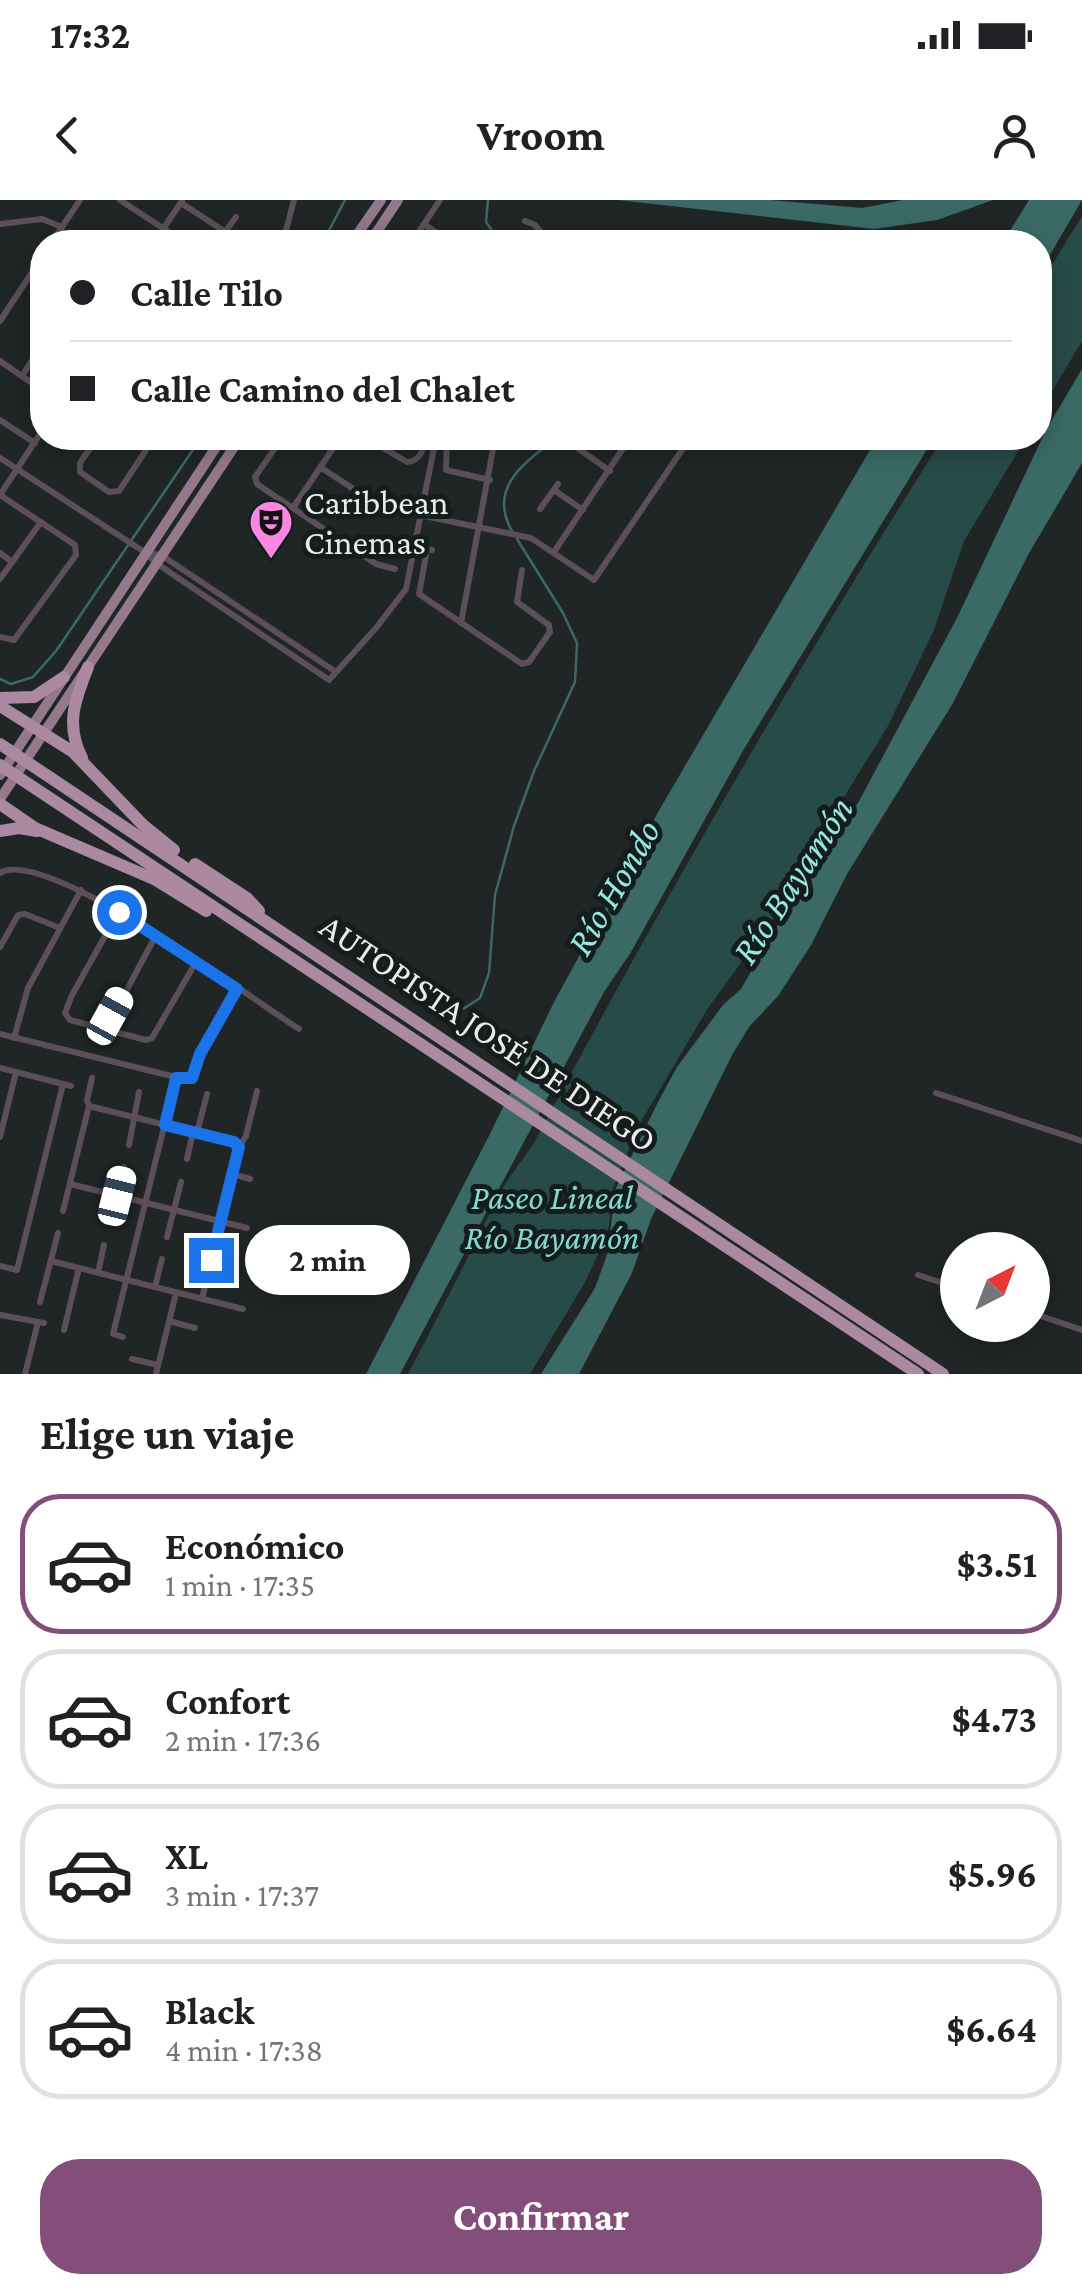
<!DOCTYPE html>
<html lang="es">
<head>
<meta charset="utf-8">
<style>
	:root { --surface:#fff; --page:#f6f6f6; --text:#202124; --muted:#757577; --line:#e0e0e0; --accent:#834e7a }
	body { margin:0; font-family:"Crimson Pro",serif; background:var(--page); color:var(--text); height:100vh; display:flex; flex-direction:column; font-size:38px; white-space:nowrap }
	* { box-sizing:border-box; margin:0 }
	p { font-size:32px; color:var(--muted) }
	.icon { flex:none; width:55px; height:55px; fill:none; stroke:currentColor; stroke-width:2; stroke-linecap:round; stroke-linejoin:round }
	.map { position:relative; height:1174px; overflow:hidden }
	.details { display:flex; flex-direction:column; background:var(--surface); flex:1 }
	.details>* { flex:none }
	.banner { position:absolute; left:30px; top:30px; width:1022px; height:220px; border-radius:40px; box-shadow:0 5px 25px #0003; display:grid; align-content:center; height:220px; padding:0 40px; background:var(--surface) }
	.needle { width:65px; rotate:42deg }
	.fabs { position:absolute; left:940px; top:1032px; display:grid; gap:20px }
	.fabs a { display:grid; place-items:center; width:110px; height:110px; border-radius:50%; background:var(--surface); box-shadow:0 5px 25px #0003; font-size:50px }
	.end { position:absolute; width:45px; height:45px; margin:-22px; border:12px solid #1a73e8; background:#fff; box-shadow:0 0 0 5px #fff }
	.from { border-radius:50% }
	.bubble { position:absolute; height:70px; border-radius:35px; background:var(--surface); box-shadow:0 5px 25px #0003; font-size:32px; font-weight:700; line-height:70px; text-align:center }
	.car { position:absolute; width:30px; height:60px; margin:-30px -15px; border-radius:12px; box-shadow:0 0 8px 2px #0007; background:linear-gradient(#fff 24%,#345 0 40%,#fff 0 76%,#345 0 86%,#fff 0) }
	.banner b { display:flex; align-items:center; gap:35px; height:95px; font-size:38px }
	.banner b+b { border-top:2px solid var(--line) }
	.banner i { width:25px; height:25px; background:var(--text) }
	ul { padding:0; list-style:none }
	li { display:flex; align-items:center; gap:30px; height:140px; margin:0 20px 15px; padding:0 20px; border:5px solid var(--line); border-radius:40px }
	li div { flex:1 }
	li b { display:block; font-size:38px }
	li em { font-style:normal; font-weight:700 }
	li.selected { border-color:var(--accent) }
	li>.icon { width:90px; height:90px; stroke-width:1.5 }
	h2 { padding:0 40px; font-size:45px; line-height:120px }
	.button { display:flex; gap:20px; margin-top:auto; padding:20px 40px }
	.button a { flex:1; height:115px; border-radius:40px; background:var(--accent); color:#fff; font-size:40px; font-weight:700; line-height:115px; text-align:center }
	.status { display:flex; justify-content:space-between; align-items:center; height:70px; padding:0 50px; background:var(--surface); direction:ltr }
	.status svg { height:28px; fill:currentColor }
	header { display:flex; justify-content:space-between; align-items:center; height:130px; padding:0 40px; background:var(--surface); font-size:45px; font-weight:700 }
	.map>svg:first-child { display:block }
	.green { fill:#274b49 }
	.water { fill:#3b6a66 }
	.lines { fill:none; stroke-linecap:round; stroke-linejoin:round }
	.stream { stroke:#3b6a66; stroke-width:2.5 }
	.street { stroke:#5c4f59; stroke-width:6 }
	.primary { stroke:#94798c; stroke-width:10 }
	.highway { stroke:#aa89a1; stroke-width:12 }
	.route { stroke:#1a73e8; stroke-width:12 }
	.labels { text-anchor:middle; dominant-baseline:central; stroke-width:10; stroke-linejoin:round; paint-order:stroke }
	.poi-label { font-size:35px; fill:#e9eeed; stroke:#151d1c; text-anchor:start }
	.street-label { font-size:35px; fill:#e9eeed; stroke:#151d1c }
	.park-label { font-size:35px; font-style:italic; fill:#84d8d1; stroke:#151d1c }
	.water-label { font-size:38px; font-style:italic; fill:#94e8e1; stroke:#151d1c }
</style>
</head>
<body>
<div class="status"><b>17:32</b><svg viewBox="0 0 49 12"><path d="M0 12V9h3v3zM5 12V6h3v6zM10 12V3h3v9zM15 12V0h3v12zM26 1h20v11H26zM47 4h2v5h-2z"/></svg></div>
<header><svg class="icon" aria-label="back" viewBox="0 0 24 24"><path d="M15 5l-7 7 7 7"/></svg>Vroom<svg class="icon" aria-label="person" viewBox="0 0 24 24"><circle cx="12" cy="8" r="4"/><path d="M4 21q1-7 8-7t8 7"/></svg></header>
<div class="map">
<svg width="1082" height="1174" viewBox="0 0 1082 1174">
	<rect width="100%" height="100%" fill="#1f2625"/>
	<!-- green -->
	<g class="green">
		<polygon points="1082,16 1082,141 1040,212 1040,84"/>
		<path d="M 943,238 L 1026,238 L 964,341 L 934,430 L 888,526 L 806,658 L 775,716 L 708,808 L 639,925 L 613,988 L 609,1025 L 603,1044 L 584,1084 L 530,1174 L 408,1174 C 440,1114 470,1052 501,991 C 511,973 525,958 535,941 C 662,701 798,467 943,238 Z"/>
	</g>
	<!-- water -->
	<g class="water">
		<polygon points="618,0 770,0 862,8 903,0 993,0 937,20 874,29"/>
		<polygon points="1029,0 1082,0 1040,72 1040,42 1003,42"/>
		<polygon points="1082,169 1082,263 1028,355 953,503 847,674 811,745 778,796 749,827 732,855 651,1019 632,1073 579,1174 541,1174 595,1088 608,1052 615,990 658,902 677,867 723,805 741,789 818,655 858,603 958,416 1046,230"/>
		<polygon points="877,238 934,238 744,549 631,752 604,792 400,1174 366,1174 490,934 554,802 661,607"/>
	</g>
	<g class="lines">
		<!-- stream -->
		<g class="stream">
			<polyline points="488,0 486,22 500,42"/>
			<polyline points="323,42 345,0"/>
			<path d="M 513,333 C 486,288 525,262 557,238"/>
			<polyline points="0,479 11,484 33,477 56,451 201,238"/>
			<polyline points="449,818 480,798 489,773 495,695 514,626 534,571 575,482 577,443 563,413 517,339"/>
		</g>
		<!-- street -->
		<g class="street">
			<polyline points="120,0 184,42"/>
			<polyline points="181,3 241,42"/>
			<polyline points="525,21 535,25 549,42"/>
			<polyline points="0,24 42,19 62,27"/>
			<polyline points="424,24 449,42"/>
			<polyline points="163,29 182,1"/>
			<polyline points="225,32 236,17"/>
			<polyline points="52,42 80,0"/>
			<polyline points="110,42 120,39 126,42"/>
			<polyline points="283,42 294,0"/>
			<polyline points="412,42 440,0"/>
			<polyline points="601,42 631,38 660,42"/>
			<polyline points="0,121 42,57"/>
			<polyline points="0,161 42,190"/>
			<polyline points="22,176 42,144"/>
			<polyline points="0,220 35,243"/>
			<polyline points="97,238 80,263 80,272 109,292 119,291 154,238"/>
			<polyline points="282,238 255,277 257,284 376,364 395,369"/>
			<path d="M 366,238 L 407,262 C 421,261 423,250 425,238"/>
			<polyline points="447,238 446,270 490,280"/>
			<polyline points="576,247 610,271"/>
			<polyline points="0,258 146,353 156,363 329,480 376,428 406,389 436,238"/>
			<polyline points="320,267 381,307 531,338 594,380 690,238"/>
			<polyline points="554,290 583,310"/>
			<polyline points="0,295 75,345 76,355 14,440 0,437"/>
			<polyline points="0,295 42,231"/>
			<polyline points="293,308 340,238"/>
			<polyline points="540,309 558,284"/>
			<polyline points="432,350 427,350 419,394 522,464 529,462 550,432 549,425 517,402 522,370"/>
			<polyline points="554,352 630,238"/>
			<polyline points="0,353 12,362"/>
			<polyline points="147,353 161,355 336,472"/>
			<polyline points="0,379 41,322"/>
			<polyline points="461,423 495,238"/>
			<path d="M 0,673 C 44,645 252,799 299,829"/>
			<polyline points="119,711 72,795 65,813 70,820 146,840 152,838 196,762"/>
			<polyline points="0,747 18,715 25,714 60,728"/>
			<polyline points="106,829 156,735"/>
			<polyline points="0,834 188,880 192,878 200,854 237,789"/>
			<polyline points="14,838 28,788 81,690"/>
			<polyline points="0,868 71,886"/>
			<polyline points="936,893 1082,941"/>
			<polyline points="89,906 234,942 239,947"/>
			<polyline points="197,933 207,894"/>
			<polyline points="0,937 16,872"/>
			<polyline points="129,945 139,892"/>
			<polyline points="187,959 193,932"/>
			<polyline points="233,974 250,979"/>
			<polyline points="70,984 247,1028"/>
			<polyline points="63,1011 89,906 87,900 92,878"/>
			<polyline points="110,1022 124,967"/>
			<polyline points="167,1037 181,982"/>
			<polyline points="51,1061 243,1109"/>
			<polyline points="0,1066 17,1070 63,884"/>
			<polyline points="98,1073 104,1045"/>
			<polyline points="918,1075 958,1088"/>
			<polyline points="155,1087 162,1059"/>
			<polyline points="202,1099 239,947 246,936 257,891"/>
			<polyline points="40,1102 58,1033"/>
			<polyline points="1032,1113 1082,1130"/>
			<polyline points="0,1115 44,1123"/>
			<polyline points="169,1121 195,1128"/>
			<polyline points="64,1130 79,1068"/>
			<polyline points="123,1137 113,1134 176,878"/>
			<polyline points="132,1159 158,1165"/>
			<polyline points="25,1174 38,1122"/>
			<polyline points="156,1174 176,1093"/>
		</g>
		<!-- primary -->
		<g class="primary">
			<polyline points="352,42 381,0"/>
			<polyline points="370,42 398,0"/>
			<polyline points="0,575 222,238"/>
			<polyline points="0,599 240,238"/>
		</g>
		<!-- highway -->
		<g class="highway">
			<polyline points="0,498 34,497 64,477"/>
			<polyline points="0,506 73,552 143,625 174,650"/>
			<polyline points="0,544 943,1174"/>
			<path d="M 82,558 C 65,524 75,500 88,467"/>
			<polyline points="0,565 918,1174"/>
			<polyline points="0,604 35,628 154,679 206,711"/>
			<polyline points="0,631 19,628 37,631"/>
			<polyline points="195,664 247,698 259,711"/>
		</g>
	</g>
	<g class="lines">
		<!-- route -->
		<polyline class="route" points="119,712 237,789 200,854 192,878 176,878 165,925 234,942 239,947 211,1060"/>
	</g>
	<!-- icons -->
	<defs>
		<symbol id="theatre-pin" viewBox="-11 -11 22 30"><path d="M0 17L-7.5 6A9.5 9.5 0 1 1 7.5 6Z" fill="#fd86e3" stroke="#151d1c"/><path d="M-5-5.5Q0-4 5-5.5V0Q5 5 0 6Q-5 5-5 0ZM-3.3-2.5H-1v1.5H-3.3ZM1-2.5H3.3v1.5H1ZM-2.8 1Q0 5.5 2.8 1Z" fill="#111"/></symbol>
	</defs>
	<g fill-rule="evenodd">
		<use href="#theatre-pin" x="246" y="297" width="50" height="68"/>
	</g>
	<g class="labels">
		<!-- poi labels -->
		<g class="poi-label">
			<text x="304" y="302">Caribbean<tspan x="304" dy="40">Cinemas</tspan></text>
		</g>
		<!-- street labels -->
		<g class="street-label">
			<text transform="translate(488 833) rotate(34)">AUTOPISTA JOSÉ DE DIEGO</text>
		</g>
		<!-- park labels -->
		<g class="park-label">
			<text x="552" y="997">Paseo Lineal<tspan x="552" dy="40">Río Bayamón</tspan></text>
		</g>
		<!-- water labels -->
		<g class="water-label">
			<text transform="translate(792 680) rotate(-57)">Río Bayamón</text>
			<text transform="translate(613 687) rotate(-60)">Río Hondo</text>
		</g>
	</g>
</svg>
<div class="fabs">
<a><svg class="needle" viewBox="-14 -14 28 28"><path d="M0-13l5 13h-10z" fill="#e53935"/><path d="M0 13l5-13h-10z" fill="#757577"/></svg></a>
</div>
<i class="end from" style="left:119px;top:712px"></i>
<i class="end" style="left:211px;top:1060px"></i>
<div class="bubble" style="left:245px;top:1025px;width:165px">2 min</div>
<i class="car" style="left:110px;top:816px;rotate:29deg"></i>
<i class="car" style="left:117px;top:996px;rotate:14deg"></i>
<div class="banner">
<b><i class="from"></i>Calle Tilo</b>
<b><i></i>Calle Camino del Chalet</b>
</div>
</div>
<section class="details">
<h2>Elige un viaje</h2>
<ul>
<li class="selected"><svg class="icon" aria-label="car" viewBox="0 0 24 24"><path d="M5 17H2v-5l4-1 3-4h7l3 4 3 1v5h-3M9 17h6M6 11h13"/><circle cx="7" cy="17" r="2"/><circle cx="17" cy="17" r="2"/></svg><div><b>Económico</b><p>1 min · 17:35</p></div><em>$3.51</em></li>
<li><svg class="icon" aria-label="car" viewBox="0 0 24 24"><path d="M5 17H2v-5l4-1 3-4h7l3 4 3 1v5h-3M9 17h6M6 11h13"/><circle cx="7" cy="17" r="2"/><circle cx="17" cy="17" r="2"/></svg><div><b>Confort</b><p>2 min · 17:36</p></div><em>$4.73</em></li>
<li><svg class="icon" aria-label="car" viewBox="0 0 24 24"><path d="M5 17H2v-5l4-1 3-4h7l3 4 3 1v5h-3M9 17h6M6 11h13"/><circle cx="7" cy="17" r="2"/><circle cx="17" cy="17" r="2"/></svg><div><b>XL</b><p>3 min · 17:37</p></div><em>$5.96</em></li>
<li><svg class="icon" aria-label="car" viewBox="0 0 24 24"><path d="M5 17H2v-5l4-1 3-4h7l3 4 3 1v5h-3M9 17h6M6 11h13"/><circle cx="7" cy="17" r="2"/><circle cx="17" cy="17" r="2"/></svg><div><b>Black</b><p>4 min · 17:38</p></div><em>$6.64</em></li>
</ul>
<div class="button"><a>Confirmar</a></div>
</section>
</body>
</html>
